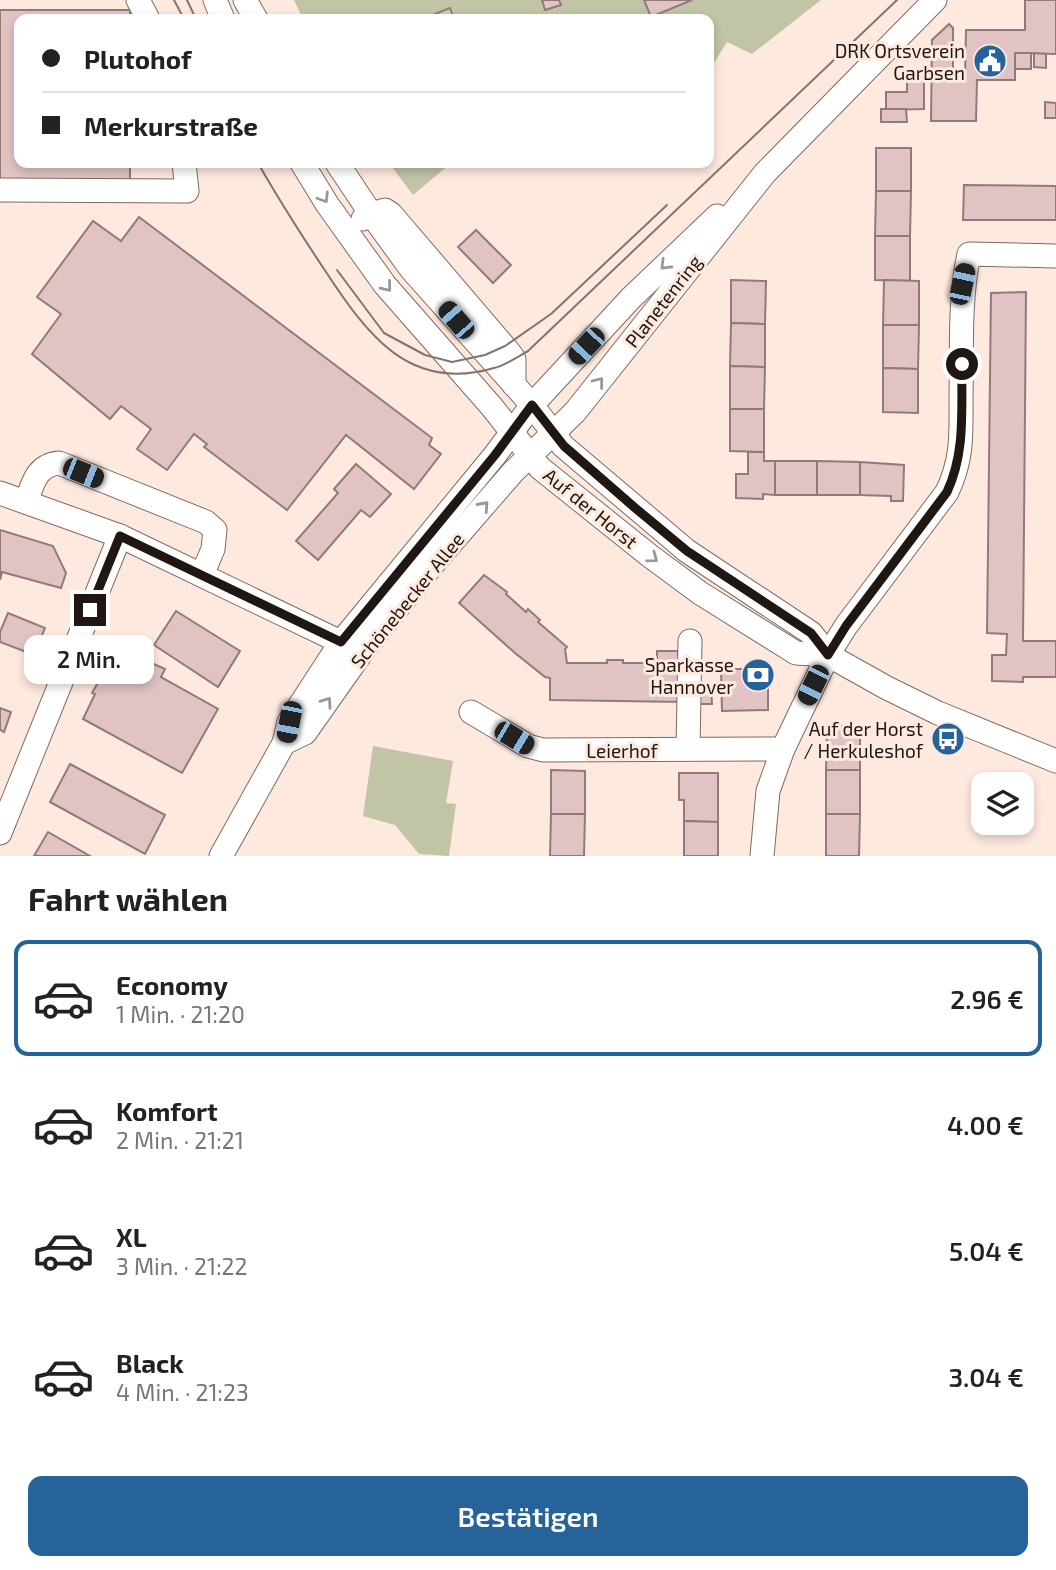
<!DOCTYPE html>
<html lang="de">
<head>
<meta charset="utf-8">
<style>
	:root { --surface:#fff; --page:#f2f2f2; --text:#222; --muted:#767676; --line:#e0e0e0; --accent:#25639a }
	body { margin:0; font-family:"Exo 2",sans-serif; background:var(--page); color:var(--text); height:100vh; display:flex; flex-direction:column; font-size:26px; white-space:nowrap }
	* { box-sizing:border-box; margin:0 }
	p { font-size:23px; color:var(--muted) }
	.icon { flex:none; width:38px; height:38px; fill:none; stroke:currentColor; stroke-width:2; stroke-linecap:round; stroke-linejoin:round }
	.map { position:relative; height:856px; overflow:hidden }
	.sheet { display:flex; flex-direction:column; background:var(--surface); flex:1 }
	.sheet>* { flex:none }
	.banner { position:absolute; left:14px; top:14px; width:700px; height:154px; border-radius:14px; box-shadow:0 4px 10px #0003; display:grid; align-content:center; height:154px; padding:0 28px; background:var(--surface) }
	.fabs { position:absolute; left:971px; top:772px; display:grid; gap:14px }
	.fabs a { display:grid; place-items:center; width:63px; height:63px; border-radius:14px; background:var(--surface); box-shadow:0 4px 10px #0003; font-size:35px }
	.end { position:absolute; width:32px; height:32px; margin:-16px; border:9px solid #201712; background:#fff; box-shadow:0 0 0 4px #fff }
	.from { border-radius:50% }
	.bubble { position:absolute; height:49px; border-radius:14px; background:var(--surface); box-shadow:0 4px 10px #0003; font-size:23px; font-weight:600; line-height:49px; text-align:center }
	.car { position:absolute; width:21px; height:42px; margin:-21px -10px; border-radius:9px; box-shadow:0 0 5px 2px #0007; background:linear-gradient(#222 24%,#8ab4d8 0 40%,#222 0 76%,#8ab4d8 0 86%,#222 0) }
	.banner b { display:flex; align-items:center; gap:24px; height:66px; font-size:26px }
	.banner b+b { border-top:2px solid var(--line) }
	.banner i { width:18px; height:18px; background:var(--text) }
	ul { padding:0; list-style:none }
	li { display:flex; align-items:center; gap:21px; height:116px; margin:0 14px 10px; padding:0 14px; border:4px solid transparent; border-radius:14px }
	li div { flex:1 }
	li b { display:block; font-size:26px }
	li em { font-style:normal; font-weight:600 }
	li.on { border-color:var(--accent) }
	li>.icon { width:63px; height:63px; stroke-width:1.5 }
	h2 { padding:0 28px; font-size:32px; line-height:84px }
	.button { display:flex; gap:14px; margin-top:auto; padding:14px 28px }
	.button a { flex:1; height:80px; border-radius:14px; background:var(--accent); color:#fff; font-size:28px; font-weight:600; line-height:80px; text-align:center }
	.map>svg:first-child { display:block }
	.green { fill:#c1c4a5 }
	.building { fill:#e1c3c4; stroke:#95797a; stroke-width:2 }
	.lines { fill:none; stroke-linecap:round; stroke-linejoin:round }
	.minor-casing { stroke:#806a5e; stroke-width:25 }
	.minor { stroke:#fff; stroke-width:23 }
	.tram { stroke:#83756d; stroke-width:2 }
	.oneway { stroke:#9b9794 }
	.route { stroke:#201712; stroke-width:9 }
	.labels { text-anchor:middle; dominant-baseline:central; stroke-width:6; stroke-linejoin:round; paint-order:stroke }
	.poi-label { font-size:19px; fill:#201712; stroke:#fee9de; text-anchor:end }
	.street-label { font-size:19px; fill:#201712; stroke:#fee9de }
</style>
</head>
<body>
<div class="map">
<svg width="1056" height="856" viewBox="0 0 1056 856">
	<rect width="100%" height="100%" fill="#fee9de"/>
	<!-- green -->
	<g class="green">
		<polygon points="294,0 821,0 752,54 727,42 709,71 709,19 627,19 622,16 618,19 303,19"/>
		<polygon points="389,163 451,163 413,195"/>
		<polygon points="373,746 453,761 446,803 456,804 449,856 419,854 395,825 363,816"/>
	</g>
	<!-- building -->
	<g class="building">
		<polygon points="542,0 559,0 561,5 545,10"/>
		<polygon points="644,0 692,0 651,17"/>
		<polygon points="1025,0 1056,0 1056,54 1015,53 1015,80 977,80 976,121 931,121 932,40 949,24 953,28 953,76 965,76 966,30 1025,30"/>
		<polygon points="450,8 454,19 425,19 425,18"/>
		<polygon points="0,10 130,10 130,19 19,19 19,163 130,163 130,181 0,181"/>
		<rect x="1015" y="53" width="16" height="16"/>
		<polygon points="1034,53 1046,54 1046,68 1034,67"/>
		<polygon points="907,71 924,71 924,109 886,110 886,92 907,92"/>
		<polygon points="1045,102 1056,103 1056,118 1045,118"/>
		<polygon points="881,109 906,109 907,122 881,122"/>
		<rect x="876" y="148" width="35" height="43"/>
		<polygon points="964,185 1056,186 1056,220 963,220"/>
		<polygon points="876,191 911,191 910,236 875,236"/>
		<polygon points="139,217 432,438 429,445 441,454 414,489 346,435 287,510 204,447 207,444 194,434 167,470 137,449 151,429 121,406 110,419 32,354 61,314 37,297 93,221 121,241"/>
		<polygon points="476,230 511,265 493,283 458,247"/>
		<polygon points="875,236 910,236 910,281 875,280"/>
		<polygon points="731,280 766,281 765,324 731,323"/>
		<polygon points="884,280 919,281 919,325 883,325"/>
		<polygon points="1026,292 1023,641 1056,641 1056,677 1023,677 1023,682 992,681 992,655 1006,655 1007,634 987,633 991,293"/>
		<polygon points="731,323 765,324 765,367 730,366"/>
		<polygon points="883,325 919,325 918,369 883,368"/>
		<polygon points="730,366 765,367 764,409 730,409"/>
		<polygon points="883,368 918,369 918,413 883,412"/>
		<polygon points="730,409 764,409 764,452 730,451"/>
		<polygon points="748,452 764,452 764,461 775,461 775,495 763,494 763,499 736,498 736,474 748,474"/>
		<rect x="775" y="461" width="42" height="34"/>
		<polygon points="817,461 860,462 860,495 817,495"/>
		<polygon points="860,462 904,465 903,501 891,501 891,496 860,495"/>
		<polygon points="356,464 391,494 370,517 361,510 318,560 296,541 338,493 334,489"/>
		<polygon points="0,530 53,546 66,573 61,588 2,572 0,580"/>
		<polygon points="484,575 507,592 506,594 526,612 528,609 540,620 538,622 567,647 565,649 567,663 607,663 607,660 623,660 623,663 650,663 650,658 657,658 657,651 678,651 678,655 685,655 685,702 550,700 550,678 545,677 515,653 459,603"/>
		<polygon points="176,611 240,651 218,687 154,645"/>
		<polygon points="8,613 45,628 34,655 0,642 0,632"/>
		<polygon points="118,648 165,669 161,677 218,709 182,773 83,719 95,694 92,693"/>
		<polygon points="721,669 764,669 764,688 768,688 768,710 722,711"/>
		<polygon points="711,686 712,704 694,704 694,687"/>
		<polygon points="0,708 11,712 4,732 0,730"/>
		<polygon points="827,726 860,726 860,770 826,770"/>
		<polygon points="70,764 165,815 145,854 50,802"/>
		<polygon points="551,770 585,771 585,814 551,814"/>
		<rect x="826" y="770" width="34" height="44"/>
		<polygon points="679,773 718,773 718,822 684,821 684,800 679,800"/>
		<polygon points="551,814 585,814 584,856 550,856"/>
		<polygon points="826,814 860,814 859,856 826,856"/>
		<polygon points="684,821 718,822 718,856 684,856"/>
		<polygon points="48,832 90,856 34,856"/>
	</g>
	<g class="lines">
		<defs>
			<g id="minor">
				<polyline points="138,0 148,19"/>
				<polyline points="215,0 223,19"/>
				<polyline points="245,0 256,19"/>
				<polyline points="302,163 327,204 385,285 492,407 540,468 650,556 700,593 796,653 828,655"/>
				<polyline points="337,163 371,214 411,269 532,405 563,446 687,551 811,633 828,655 887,688 938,713 1056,761"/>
				<polyline points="0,190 187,191 184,163"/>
				<polyline points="363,219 371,214 385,210 391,214 509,352 514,359 514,385"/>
				<polyline points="0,493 120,536 353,648"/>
				<path d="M 26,502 C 33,484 36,465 59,463 L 206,522 L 215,530 L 213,549 L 202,575"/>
				<polyline points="471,712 528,746 543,750 783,749"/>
				<polyline points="284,743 305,733 362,652 433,564 513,472 575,412 765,173 935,0"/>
				<polyline points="688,749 690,641"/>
				<polyline points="0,833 120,536"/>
				<polyline points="221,856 284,743 289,722 341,642 495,455 532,405 631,298 717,216"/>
				<path d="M 762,856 L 768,791 L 783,749 L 828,655 L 846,626 L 947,492 C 963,458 961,435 961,398 C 962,350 959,301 969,254 L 1056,256"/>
			</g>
		</defs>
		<!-- minor casing -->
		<use href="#minor" class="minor-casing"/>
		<!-- minor -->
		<use href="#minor" class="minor"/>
		<!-- tram -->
		<g class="tram">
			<polyline points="174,0 184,19"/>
			<polyline points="187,0 196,19"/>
			<path d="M 258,163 C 279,200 302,236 326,272 C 367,334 409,393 494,368 C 506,365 517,357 528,351 L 897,0"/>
			<polyline points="337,270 384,333 425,355 452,362 485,355 505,346 551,314 667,205"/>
		</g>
	</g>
	<!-- one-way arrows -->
	<defs><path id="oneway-chevron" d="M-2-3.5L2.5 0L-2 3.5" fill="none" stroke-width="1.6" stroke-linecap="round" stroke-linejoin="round" transform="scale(1.75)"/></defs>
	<g class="oneway">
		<use href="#oneway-chevron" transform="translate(324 198) rotate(58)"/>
		<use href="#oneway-chevron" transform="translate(665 265) rotate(135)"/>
		<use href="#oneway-chevron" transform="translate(387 287) rotate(51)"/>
		<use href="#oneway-chevron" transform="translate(599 382) rotate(-52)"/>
		<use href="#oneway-chevron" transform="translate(484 506) rotate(-48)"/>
		<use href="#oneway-chevron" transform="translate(653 558) rotate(37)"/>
		<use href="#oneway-chevron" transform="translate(327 702) rotate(-55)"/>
	</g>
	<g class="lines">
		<!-- route -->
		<path class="route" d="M 90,610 L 120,536 L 341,642 L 495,455 L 532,405 L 564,446 L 634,507 L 687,551 L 811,633 L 828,655 L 846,626 L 947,492 C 966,451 961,409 962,364"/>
	</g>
	<!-- icons -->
	<defs>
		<symbol id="civic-disc" viewBox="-11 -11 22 22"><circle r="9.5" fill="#25639a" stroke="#fee9de"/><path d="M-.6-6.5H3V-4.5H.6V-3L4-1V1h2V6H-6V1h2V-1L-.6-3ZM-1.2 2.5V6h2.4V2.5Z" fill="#fff"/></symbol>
		<symbol id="bank-disc" viewBox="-11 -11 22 22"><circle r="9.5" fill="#25639a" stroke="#fee9de"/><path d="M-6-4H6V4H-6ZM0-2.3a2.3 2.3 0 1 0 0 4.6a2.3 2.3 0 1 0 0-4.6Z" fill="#fff"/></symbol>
		<symbol id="bus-disc" viewBox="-11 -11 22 22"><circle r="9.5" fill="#25639a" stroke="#fee9de"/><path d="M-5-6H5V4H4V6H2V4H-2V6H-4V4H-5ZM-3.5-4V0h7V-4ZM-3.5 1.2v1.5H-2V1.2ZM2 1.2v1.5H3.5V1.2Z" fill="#fff"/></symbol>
	</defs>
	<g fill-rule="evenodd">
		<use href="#civic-disc" x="971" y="42" width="38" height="38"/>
		<use href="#bank-disc" x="739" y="656" width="38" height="38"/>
		<use href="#bus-disc" x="929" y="720" width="38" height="38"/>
	</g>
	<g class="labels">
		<!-- poi labels -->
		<g class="poi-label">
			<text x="965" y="50">DRK Ortsverein<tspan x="965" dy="22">Garbsen</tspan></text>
			<text x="734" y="664">Sparkasse<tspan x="734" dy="22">Hannover</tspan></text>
			<text x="923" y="728">Auf der Horst<tspan x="923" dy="22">/ Herkuleshof</tspan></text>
		</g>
		<!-- street labels -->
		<g class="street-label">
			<text transform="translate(663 301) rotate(-52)">Planetenring</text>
			<text transform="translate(591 508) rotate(39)">Auf der Horst</text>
			<text transform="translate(407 600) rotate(-51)">Schönebecker Allee</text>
			<text x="622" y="750">Leierhof</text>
		</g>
	</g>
</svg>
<div class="fabs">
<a><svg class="icon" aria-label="layers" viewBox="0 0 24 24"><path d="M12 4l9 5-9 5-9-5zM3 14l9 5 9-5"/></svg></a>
</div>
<i class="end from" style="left:962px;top:364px"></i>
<i class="end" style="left:90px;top:610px"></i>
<div class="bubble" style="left:24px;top:635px;width:130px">2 Min.</div>
<i class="car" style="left:962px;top:284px;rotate:12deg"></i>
<i class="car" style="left:456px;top:320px;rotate:319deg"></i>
<i class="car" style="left:586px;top:346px;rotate:223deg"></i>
<i class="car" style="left:83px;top:473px;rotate:112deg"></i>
<i class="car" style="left:813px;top:685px;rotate:206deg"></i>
<i class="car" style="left:289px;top:722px;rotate:191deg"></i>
<i class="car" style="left:514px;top:738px;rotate:121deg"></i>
<div class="banner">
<b><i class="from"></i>Plutohof</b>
<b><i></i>Merkurstraße</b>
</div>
</div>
<section class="sheet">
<h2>Fahrt wählen</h2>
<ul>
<li class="on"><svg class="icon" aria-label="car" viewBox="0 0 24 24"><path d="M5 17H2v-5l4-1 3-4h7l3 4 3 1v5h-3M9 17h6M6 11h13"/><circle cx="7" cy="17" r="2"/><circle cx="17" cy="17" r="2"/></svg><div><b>Economy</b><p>1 Min. · 21:20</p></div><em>2.96 €</em></li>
<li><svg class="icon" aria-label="car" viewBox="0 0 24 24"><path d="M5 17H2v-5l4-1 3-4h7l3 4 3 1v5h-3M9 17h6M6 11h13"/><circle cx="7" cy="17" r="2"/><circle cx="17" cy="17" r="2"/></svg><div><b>Komfort</b><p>2 Min. · 21:21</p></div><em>4.00 €</em></li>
<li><svg class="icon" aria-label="car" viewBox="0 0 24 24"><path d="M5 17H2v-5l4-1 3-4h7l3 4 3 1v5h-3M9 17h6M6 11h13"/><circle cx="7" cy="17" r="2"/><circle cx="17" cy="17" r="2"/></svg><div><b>XL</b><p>3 Min. · 21:22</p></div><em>5.04 €</em></li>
<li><svg class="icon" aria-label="car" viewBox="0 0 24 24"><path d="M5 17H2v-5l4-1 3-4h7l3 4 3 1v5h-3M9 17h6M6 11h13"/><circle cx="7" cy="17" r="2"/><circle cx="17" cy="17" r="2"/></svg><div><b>Black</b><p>4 Min. · 21:23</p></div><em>3.04 €</em></li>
</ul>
<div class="button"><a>Bestätigen</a></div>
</section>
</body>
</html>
